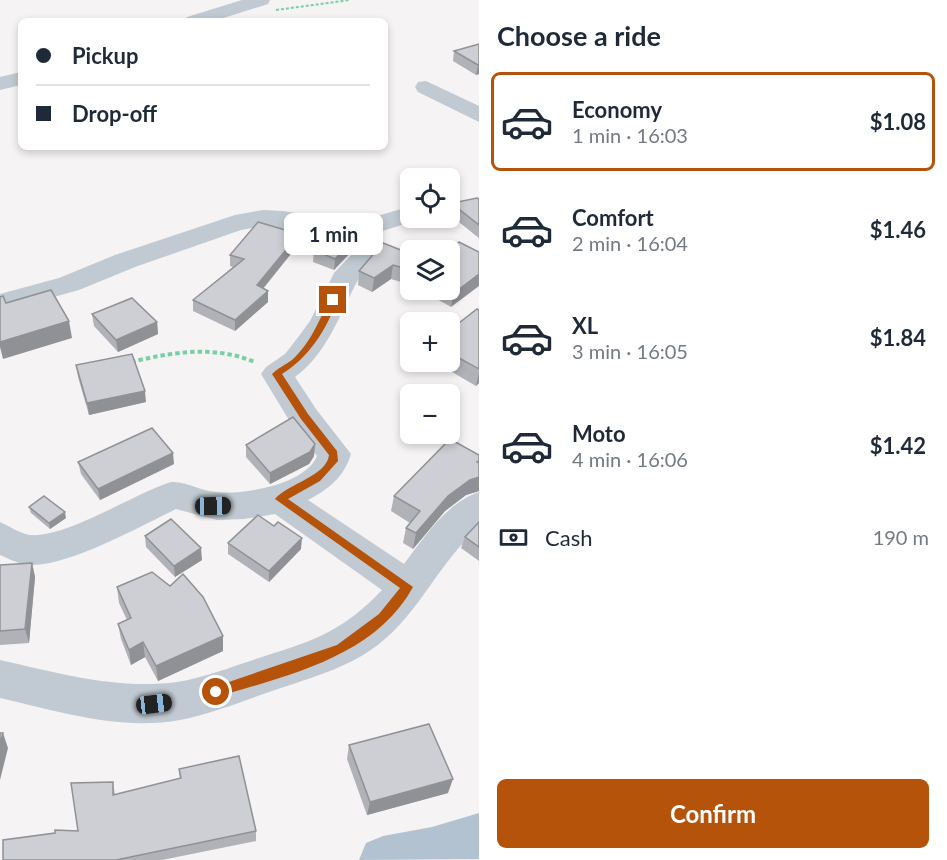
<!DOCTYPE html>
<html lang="en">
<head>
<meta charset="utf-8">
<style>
	:root { --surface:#fff; --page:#f6f6f7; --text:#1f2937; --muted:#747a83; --line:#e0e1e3; --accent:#b45309 }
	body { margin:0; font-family:Lato,sans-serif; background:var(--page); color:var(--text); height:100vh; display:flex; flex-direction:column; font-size:22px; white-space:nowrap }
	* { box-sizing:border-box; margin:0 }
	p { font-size:20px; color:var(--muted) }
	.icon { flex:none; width:33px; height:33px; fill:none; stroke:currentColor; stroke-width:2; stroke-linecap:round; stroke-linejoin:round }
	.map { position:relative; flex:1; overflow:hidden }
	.side { display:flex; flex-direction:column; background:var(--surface); width:468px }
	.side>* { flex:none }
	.guide { position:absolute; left:18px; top:18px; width:370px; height:132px; border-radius:9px; box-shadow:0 3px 9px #0003; display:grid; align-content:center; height:132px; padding:0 18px; background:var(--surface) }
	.controls { position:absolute; left:400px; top:168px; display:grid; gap:12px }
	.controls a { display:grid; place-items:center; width:60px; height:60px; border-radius:9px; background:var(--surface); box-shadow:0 3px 9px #0003; font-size:30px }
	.end { position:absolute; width:27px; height:27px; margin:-14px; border:8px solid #b45309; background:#fff; box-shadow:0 0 0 3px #fff }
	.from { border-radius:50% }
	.bubble { position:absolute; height:42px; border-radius:9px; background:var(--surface); box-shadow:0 3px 9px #0003; font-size:20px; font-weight:700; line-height:42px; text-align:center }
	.car { position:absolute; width:18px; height:36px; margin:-18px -9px; border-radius:8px; box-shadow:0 0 4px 2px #0007; background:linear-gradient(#222 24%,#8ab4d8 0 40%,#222 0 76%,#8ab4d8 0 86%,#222 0) }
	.guide b { display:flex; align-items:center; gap:21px; height:57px; font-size:22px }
	.guide b+b { border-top:2px solid var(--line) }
	.guide i { width:15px; height:15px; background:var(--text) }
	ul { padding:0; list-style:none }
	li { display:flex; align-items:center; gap:18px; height:99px; margin:0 12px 9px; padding:0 6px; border:3px solid transparent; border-radius:9px }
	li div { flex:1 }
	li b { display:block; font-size:22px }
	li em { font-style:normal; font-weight:700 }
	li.current { border-color:var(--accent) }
	li>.icon { width:54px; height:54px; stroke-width:1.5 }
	h2 { padding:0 18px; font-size:27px; line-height:72px }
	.pay { display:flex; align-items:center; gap:15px; height:66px; padding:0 18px; font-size:22px }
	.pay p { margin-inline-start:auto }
	.primary-button { display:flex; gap:12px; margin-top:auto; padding:12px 18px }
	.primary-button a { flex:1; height:69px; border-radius:9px; background:var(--accent); color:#fff; font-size:24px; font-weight:700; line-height:69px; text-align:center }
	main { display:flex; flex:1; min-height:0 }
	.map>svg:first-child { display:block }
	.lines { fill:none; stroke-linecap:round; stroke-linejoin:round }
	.path-far1 { stroke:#7ad0a6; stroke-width:2; stroke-dasharray:3 2; stroke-linecap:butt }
	.path { stroke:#7ad0a6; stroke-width:4; stroke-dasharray:4.5 3; stroke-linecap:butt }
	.minor { fill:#c1cad2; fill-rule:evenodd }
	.major { fill:#b3c2d1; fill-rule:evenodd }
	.wall { fill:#b0b2b7 }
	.shaded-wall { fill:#909195 }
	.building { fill:#cdcfd5; stroke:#909195; stroke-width:1.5 }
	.route { fill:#b45309 }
</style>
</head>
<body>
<main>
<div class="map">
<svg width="479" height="860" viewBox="0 0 479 860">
	<rect width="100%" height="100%" fill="#f5f3f3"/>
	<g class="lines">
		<!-- path-far1 -->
		<polyline class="path-far1" points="276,10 350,0"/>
		<!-- path -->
		<path class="path" d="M 131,362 C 174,352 213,345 255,362"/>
		<!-- minor -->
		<g class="minor">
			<polygon points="242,0 270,0 268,4 214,21 184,21 187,17"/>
			<polygon points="21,72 21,85 0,90 0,77"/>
			<polygon points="426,81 479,106 479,122 418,92 415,87 418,82"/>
			<path d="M 411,206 L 411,218 L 421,218 L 420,219 L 367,236 L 375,241 L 382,252 L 365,275 L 359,278 C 340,313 328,353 295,377 L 316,409 L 351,454 C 344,477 329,489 308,500 L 404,564 C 424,538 446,503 479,492 L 479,527 C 440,561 420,612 379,644 C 351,666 317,676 284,687 C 250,698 215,713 180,720 C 120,731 57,711 0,698 L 0,660 C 58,673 117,690 177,682 C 207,677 236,665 265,656 C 316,640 344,630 382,590 L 275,514 L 244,519 L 217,520 L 176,509 C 141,526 69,566 31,565 C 21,565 9,559 0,555 L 0,522 C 9,526 21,534 30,535 C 67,538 133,494 171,482 C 187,481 200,491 216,492 C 243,495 305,485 317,456 L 292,425 L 261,374 L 266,367 L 285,354 L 299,336 L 310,321 L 334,273 L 354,252 L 337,240 L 319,233 L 263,226 L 241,230 L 135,267 L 79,290 L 0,312 L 0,294 L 59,278 L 115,255 L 235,215 L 263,210 L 283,211 L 325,218 L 347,225 Z"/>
		</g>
		<!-- major -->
		<polygon class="major" points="479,813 479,859 359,860 366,843 383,836 432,827"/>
	</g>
	<!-- wall -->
	<g class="wall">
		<polygon points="479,44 479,74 476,75 453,61 454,51"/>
		<polygon points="450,199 453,203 479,199 479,238 450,215"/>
		<polygon points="298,245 263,289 268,291 268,302 235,331 193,311 193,300 233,267 230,266 230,255"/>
		<polygon points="314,250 351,252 334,270 313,262"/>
		<polygon points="479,252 451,307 421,290 450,290"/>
		<polygon points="411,254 411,285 391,279 372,292 358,285 359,271"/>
		<polygon points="479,310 479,383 476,386 440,365 441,362 450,362 450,330"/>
		<polygon points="92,314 157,322 158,334 118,352 94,326"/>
		<polygon points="76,365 146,402 89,415 78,377"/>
		<polygon points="315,444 314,456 309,464 270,484 246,457 246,445"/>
		<polygon points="479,455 479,491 466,495 445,511 413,549 403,543 406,528 410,523 391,511 394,496"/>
		<polygon points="78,462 174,464 100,500 81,474"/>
		<polygon points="29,507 66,518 50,529 31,513"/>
		<polygon points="479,522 479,561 461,548 465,537"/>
		<polygon points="145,536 202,560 175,577 146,547"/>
		<polygon points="228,543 301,549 269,582 228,554"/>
		<polygon points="32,563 35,577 29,643 0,645 0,565"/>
		<polygon points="117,587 223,636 223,651 158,681 145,657 131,665 121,639 118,624 127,620 119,603"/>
		<polygon points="349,745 448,793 367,815 347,759"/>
		<polygon points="179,769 256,831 256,841 162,860 3,860 78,831 113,782 115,795 180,779"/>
	</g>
	<!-- shaded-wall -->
	<g class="shaded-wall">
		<polygon points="479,64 479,74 476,75 478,65"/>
		<polygon points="299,234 298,245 256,297 257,285"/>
		<polygon points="352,241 351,252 334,270 335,259"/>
		<polygon points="393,265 391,279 372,292 374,278"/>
		<polygon points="479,274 479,286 451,307 454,293"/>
		<polygon points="268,291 268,302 235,331 235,320"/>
		<polygon points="69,321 72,338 3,359 0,347 0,342"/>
		<polygon points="157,322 158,334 118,352 116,340"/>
		<polygon points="479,372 479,383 476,386"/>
		<polygon points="145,391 146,402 89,415 87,403"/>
		<polygon points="315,444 314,456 309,464 270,484 270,473"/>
		<polygon points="173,453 174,464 100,500 98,489"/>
		<polygon points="479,477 479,491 466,495 445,511 413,549 416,533 448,496 470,480"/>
		<polygon points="65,512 66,518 50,529 49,523"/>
		<polygon points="302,538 301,549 269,582 269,571"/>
		<polygon points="201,548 202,560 175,577 174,566"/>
		<polygon points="32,563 35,577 29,643 25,629"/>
		<polygon points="223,636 223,651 158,681 156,666"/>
		<polygon points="143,642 145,657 131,665 129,650"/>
		<polygon points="3,733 8,748 0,780 0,744"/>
		<polygon points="453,779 448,793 367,815 370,802"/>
	</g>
	<!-- building -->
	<g class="building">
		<polygon points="479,44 479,64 478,65 454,51"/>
		<polygon points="477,198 479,199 479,225 450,202 450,199 453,203"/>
		<polygon points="258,222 299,234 257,285 268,291 235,320 193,300 244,259 230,255"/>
		<polygon points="334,232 352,241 335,259 314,250"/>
		<polygon points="459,242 479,252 479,274 454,293 449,290 450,290 450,250 447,250"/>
		<polygon points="383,243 411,254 411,270 393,265 374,278 359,271"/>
		<polygon points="51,290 69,321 0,342 0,297 3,296 6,303"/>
		<polygon points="132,298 157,322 116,340 92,314"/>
		<polygon points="477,309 479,310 479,369 450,353 450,344 459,337 450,332 450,330"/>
		<polygon points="132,354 145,391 87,403 76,365"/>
		<polygon points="293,417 315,444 310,452 270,473 246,445"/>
		<polygon points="152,428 173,453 98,489 78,462"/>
		<polygon points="450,439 479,455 479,460 477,462 479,463 479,477 470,480 448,496 416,533 406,528 420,511 394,496"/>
		<polygon points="44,496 65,512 49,523 29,507"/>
		<polygon points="258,515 274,526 278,522 302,538 269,571 228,543"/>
		<polygon points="171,519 201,548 174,566 145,536"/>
		<polygon points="479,522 479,547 465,537"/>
		<polygon points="32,563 25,629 0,631 0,565"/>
		<polygon points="152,572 170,586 183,574 203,597 223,636 156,666 143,642 129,650 118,624 131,618 117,587"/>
		<polygon points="429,724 453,779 370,802 349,745"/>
		<polygon points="0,733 3,733 0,744"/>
		<polygon points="239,756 256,831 116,860 3,860 3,840 55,833 55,830 78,831 71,783 113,782 113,795 181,778 179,769"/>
	</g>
	<!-- route -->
	<path class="route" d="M 330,299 L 337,300 C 326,331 309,357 282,374 L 308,414 L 337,451 L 338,461 L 320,481 L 288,499 L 413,587 C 375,657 286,676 216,697 L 210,692 L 211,688 L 337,645 L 379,614 L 400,588 L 275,499 C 287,484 327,476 329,455 L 301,419 L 272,374 C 278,368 285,365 292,360 C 311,343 319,320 330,299 Z"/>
</svg>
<div class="controls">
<a><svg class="icon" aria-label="locate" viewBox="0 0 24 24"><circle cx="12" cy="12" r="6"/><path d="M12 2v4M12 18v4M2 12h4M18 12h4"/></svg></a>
<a><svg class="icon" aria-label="layers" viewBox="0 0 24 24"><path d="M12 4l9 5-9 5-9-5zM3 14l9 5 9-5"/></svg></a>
<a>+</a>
<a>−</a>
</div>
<i class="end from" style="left:216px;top:692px"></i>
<i class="end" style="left:333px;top:300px"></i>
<div class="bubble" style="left:284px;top:213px;width:99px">1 min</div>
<i class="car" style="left:213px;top:506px;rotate:89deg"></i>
<i class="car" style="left:154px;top:704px;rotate:83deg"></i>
<div class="guide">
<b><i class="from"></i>Pickup</b>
<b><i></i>Drop-off</b>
</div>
</div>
<section class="side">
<h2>Choose a ride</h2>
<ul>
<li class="current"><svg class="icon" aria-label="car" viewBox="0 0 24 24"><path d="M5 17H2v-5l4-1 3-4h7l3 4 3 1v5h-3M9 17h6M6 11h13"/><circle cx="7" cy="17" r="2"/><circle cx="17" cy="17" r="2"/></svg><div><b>Economy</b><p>1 min · 16:03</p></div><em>$1.08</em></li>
<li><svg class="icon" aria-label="car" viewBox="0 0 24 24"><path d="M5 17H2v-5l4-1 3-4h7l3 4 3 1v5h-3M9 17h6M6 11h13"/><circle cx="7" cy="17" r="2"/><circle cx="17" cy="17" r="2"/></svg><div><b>Comfort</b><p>2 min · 16:04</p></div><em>$1.46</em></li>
<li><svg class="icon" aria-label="car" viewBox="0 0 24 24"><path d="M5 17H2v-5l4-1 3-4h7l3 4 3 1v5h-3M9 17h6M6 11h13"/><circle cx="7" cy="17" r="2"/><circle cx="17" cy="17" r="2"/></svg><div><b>XL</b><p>3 min · 16:05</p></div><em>$1.84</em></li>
<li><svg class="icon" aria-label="car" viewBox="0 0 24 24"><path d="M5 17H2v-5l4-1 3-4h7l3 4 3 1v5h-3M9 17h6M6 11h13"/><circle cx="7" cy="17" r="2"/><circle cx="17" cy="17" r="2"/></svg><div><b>Moto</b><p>4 min · 16:06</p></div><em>$1.42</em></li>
</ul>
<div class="pay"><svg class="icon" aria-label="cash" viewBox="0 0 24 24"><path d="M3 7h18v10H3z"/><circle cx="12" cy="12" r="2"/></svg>Cash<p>190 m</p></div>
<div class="primary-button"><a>Confirm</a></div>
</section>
</main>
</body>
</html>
